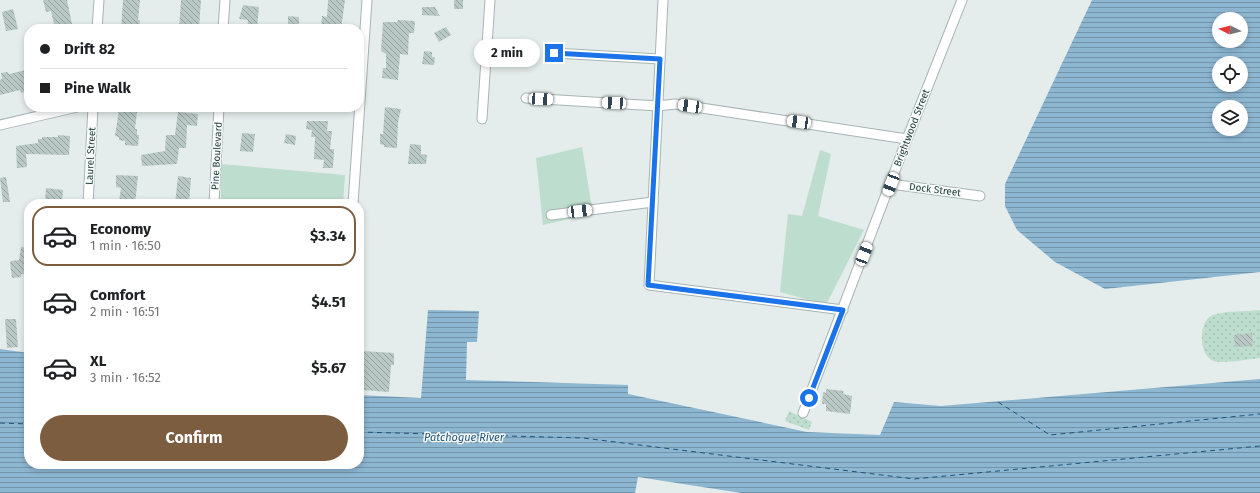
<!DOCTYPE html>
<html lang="en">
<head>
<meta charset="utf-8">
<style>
	:root { --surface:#fff; --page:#f6f6f6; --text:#202124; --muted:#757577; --line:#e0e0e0; --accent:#7d5d3f }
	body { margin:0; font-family:"Fira Sans",sans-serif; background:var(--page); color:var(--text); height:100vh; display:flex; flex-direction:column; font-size:15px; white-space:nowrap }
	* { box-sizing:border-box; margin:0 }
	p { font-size:13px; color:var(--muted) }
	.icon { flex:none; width:22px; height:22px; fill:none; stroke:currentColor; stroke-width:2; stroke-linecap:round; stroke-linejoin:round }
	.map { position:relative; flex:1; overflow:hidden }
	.sheet { position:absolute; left:24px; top:199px; width:340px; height:270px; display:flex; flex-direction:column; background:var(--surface); border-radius:16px; box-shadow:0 2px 6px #0003 }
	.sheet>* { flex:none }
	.guide { position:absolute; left:24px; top:24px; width:340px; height:88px; border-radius:16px; box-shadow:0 2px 6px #0003; display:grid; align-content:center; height:88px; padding:0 16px; background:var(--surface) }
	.needle { width:26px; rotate:276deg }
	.tools { position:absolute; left:1212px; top:12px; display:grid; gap:8px }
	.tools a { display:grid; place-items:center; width:36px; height:36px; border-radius:50%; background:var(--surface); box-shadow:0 2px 6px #0003; font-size:20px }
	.end { position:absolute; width:18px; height:18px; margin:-9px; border:5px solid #1a73e8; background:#fff; box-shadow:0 0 0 2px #fff }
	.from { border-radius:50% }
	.bubble { position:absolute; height:28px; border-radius:14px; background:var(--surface); box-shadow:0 2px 6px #0003; font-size:13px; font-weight:700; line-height:28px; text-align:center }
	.car { position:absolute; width:12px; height:24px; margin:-12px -6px; border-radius:5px; box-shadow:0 0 3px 1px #0007; background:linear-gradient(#fff 24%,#345 0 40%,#fff 0 76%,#345 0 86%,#fff 0) }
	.guide b { display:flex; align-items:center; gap:14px; height:38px; font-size:15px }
	.guide b+b { border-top:1px solid var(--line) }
	.guide i { width:10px; height:10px; background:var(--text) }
	ul { padding:7px 0 0; list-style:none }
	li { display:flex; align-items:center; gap:12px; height:60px; margin:0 8px 6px; padding:0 8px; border:2px solid transparent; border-radius:16px }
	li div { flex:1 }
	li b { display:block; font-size:15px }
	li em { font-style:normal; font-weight:700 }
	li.active { border-color:var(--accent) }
	li>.icon { width:36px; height:36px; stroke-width:1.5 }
	.cta { display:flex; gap:8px; margin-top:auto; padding:8px 16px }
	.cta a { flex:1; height:46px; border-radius:24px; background:var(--accent); color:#fff; font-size:16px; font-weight:700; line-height:46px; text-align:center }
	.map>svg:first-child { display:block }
	.grass { fill:#bddece }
	.park { fill:url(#park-dots) }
	.water { fill:url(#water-rules); fill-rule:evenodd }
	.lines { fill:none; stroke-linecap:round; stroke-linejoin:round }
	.ferry { stroke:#1e547a; stroke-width:1; stroke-dasharray:5 4; stroke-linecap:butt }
	.building { fill:url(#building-back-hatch) }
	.street-casing { stroke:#a7b5b4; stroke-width:11 }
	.street { stroke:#fff; stroke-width:9 }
	.route { stroke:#1a73e8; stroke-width:5 }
	.labels { text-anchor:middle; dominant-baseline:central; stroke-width:3; stroke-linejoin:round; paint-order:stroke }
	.street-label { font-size:10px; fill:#243f3e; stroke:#f5faf8 }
	.water-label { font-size:11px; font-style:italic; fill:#1e547a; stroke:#f5faf8 }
</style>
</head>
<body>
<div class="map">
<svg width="1260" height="493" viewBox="0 0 1260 493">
	<defs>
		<pattern id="park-dots" width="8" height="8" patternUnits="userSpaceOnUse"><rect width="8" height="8" fill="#bddece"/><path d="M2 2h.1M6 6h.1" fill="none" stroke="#a2c0b2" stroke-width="1.8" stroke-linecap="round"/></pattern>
		<pattern id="water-rules" width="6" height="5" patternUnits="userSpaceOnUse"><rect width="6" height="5" fill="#8db6d1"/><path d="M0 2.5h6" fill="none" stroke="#7395ab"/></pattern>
		<pattern id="building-back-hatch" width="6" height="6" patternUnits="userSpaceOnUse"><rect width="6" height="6" fill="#b9c8c5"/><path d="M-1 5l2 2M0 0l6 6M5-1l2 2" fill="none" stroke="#96a4a1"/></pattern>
	</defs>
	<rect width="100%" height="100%" fill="#e4edeb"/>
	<!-- grass -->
	<g class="grass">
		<polygon points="582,147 593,214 543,225 536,158"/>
		<polygon points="820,150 831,154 818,216 864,230 826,305 780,292 788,214 802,216"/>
		<polygon points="221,164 345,175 343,204 221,204"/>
	</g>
	<!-- park -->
	<g class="park">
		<path d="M 1260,310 L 1260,358 C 1250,359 1221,364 1214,361 C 1198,356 1198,320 1213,315 C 1227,310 1246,312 1260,310 Z"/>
		<polygon points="789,411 812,422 809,430 785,421"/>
	</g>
	<!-- water -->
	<g class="water">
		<path d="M 1092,0 L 1260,0 L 1260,272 L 1105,289 L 1055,262 L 1017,230 L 1005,206 L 1005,184 ZM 1219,19 L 1241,19 L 1241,41 L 1219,41 ZM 1219,63 L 1241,63 L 1241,85 L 1219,85 ZM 1219,107 L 1241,107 L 1241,129 L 1219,129 Z"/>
		<polygon points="428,310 479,311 477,342 467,342 466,380 628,385 628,394 807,432 880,435 894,402 941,406 1260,379 1260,493 741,493 638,477 635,493 0,493 0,349 29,353 29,464 359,464 359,395 421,398"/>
	</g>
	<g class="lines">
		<!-- ferry -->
		<g class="ferry">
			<polyline points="998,402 1050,435 1260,414"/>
			<polyline points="0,423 29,424"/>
			<polyline points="359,432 583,438 914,479 1260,446"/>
		</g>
	</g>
	<!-- building -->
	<g class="building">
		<polygon points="43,0 67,0 73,29 55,29 51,11 46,12"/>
		<polygon points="123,0 140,0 138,20 140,20 139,29 121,29"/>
		<polygon points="181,0 201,0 199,29 179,29"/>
		<polygon points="328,0 345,0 341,29 321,29 322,16 327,17"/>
		<rect x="454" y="0" width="9" height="9"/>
		<polygon points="243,5 259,7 257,29 247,29 248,20 239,19"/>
		<polygon points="422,7 435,7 440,16 422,15"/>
		<polygon points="13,9 18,29 6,31 2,12"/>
		<polygon points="288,16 299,17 299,29 288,29"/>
		<polygon points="398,20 415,21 414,33 409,33 408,55 400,54 398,80 382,78 383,68 386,68 386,54 381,51 383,22 397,22"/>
		<polygon points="446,27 451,35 439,42 434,33"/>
		<polygon points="424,51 432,52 432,57 435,57 434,65 422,64"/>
		<polygon points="26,70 29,91 21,93 20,90 0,95 0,80 2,79 1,73 7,72 9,74"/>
		<polygon points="121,107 136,107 135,112 137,112 135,129 137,129 137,135 139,135 138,146 125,145 125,141 119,140 119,137 115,136 119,109 121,109"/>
		<polygon points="385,107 401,109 398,122 397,148 384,147 384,145 380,144 380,134 383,134"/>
		<polygon points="178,112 198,114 197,126 187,125 186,148 179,148 177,164 142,166 141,155 165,151 166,135 175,135"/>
		<polygon points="307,121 328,121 327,131 332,131 330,149 334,149 333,168 323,168 324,160 314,159 315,137 311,137 312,130 306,129"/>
		<polygon points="242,133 255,134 253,152 240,151"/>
		<polygon points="286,134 296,136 295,145 284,143"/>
		<polygon points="58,135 70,136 69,155 26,154 27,167 17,168 16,146 38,143 38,139 42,139 42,137 58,137"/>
		<polygon points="410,144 421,145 421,154 427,155 426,164 408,164"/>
		<polygon points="116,175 138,176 135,204 119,202 121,188 116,187"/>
		<polygon points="178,176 191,178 189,204 175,204"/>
		<polygon points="6,177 10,202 3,202 0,178"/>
		<polygon points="46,188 63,190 62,203 45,201"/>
		<polygon points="21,247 29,248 29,275 21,274 21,277 12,278 10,263 11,261 19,260"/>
		<polygon points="5,319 16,319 18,347 7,348"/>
		<polygon points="1252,333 1253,346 1235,347 1234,335"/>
		<polygon points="363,351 394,353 394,365 391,365 389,392 362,390"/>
		<polygon points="826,389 844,391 843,394 852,396 850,414 826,411 826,404 822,404 823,392 826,393"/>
	</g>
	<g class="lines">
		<defs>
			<g id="street">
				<polyline points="663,0 649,285 843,310"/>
				<polyline points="97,29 99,0"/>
				<polyline points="223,29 225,0"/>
				<polyline points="554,53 660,59"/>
				<polyline points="526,98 658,106 675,104 907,139"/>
				<polyline points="482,119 490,0"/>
				<polyline points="0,125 77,107"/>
				<polyline points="891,184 980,196"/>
				<polyline points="88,204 93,107"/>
				<polyline points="214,204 219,107"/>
				<polyline points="353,204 367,0"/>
				<polyline points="551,215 653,202"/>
				<polyline points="803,413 907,139 962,0"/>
			</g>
		</defs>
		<!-- street casing -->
		<use href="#street" class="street-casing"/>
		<!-- street -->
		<use href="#street" class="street"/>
	</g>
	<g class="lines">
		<!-- route -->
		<polyline class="route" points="554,53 660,59 648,285 843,310 809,398"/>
	</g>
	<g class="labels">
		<!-- street labels -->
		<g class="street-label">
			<text transform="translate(912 128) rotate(-69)">Brightwood Street</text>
			<text transform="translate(91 156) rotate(-87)">Laurel Street</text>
			<text transform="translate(217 156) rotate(-87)">Pine Boulevard</text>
			<text transform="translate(935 190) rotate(7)">Dock Street</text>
		</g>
		<!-- water labels -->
		<g class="water-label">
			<text x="464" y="437">Patchogue River</text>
		</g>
	</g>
</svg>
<div class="tools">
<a><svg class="needle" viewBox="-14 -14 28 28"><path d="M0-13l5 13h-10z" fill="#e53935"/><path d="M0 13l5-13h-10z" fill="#757577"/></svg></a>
<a><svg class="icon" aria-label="locate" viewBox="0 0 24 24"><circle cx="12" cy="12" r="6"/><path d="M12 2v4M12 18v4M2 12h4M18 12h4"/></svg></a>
<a><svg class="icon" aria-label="layers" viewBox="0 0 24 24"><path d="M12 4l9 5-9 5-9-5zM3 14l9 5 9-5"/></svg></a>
</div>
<i class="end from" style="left:809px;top:398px"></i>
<i class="end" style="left:554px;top:53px"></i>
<div class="bubble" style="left:474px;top:39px;width:66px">2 min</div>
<i class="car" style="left:541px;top:99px;rotate:93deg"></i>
<i class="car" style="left:614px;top:103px;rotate:273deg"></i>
<i class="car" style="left:690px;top:106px;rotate:278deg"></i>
<i class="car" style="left:799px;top:122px;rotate:278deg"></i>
<i class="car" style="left:891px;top:184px;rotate:201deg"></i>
<i class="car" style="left:580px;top:211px;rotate:83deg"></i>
<i class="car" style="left:864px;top:254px;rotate:21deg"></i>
<div class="guide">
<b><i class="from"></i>Drift 82</b>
<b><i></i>Pine Walk</b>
</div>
<section class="sheet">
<ul>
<li class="active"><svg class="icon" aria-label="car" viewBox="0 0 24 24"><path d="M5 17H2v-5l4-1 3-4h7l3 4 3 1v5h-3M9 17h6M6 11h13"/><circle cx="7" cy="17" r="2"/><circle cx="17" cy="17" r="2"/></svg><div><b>Economy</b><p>1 min · 16:50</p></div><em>$3.34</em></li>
<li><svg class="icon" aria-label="car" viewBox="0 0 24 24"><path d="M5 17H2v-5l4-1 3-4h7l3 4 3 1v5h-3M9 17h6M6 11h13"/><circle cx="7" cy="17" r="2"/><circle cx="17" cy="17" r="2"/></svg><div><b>Comfort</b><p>2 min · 16:51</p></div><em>$4.51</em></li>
<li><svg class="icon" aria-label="car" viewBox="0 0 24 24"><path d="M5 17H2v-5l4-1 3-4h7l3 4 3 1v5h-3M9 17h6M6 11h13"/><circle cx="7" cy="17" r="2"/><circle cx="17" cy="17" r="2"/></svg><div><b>XL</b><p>3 min · 16:52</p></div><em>$5.67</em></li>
</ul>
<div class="cta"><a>Confirm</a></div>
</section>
</div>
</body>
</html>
